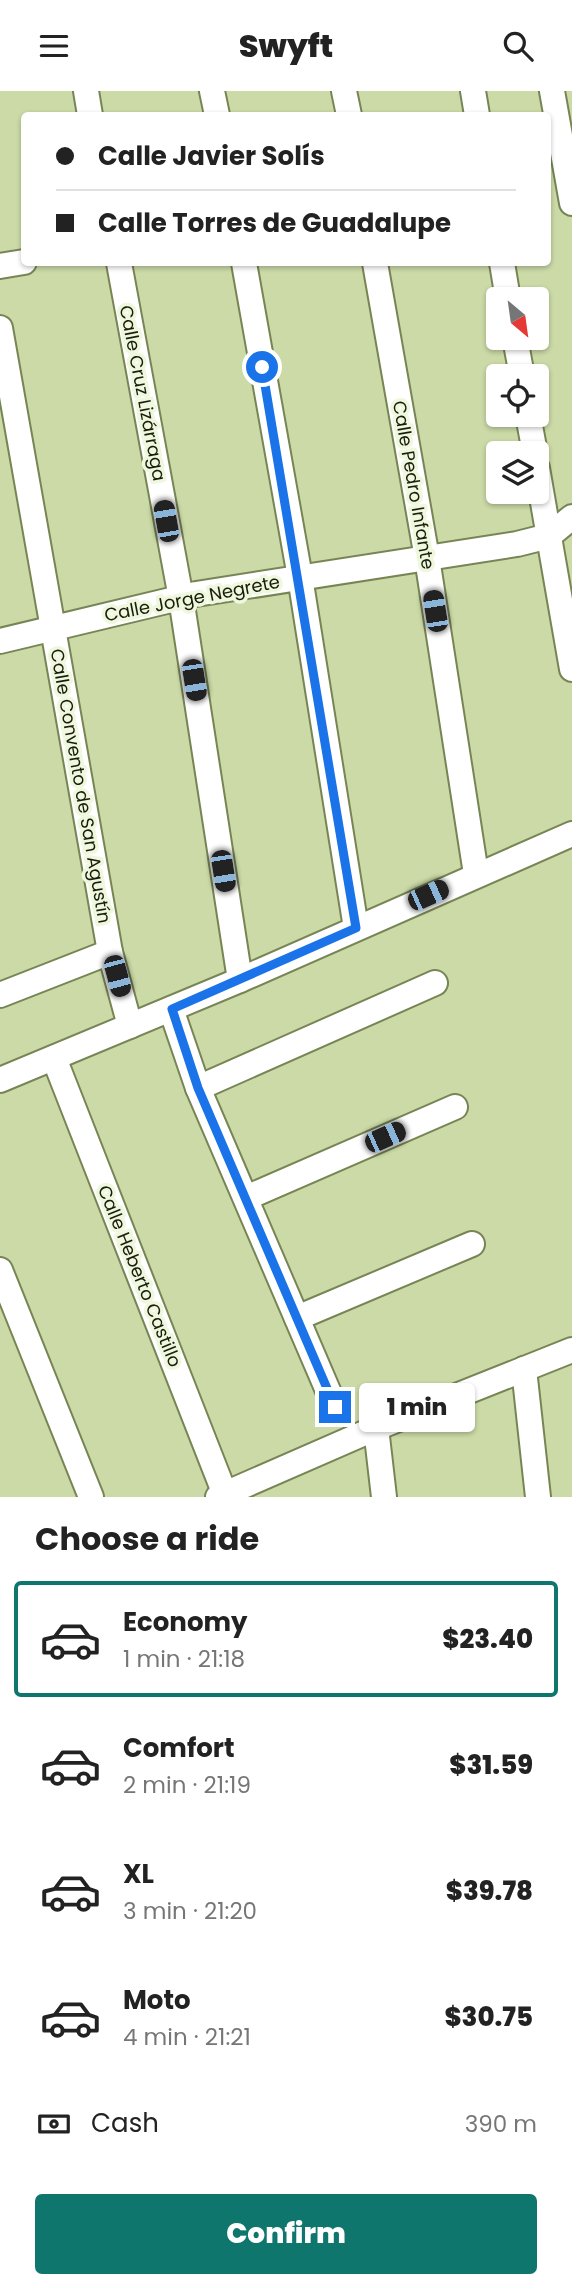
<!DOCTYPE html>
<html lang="en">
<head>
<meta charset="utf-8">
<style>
	:root { --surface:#fff; --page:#f2f2f2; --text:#222; --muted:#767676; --line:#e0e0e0; --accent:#0f766e }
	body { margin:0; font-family:Poppins,sans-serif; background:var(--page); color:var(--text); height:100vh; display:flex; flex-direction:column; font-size:26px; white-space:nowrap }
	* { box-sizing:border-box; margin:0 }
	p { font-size:23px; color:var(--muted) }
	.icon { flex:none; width:38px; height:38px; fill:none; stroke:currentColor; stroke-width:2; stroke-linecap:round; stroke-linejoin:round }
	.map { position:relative; height:1406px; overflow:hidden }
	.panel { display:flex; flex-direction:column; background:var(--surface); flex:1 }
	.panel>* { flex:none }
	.top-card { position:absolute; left:21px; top:21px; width:530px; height:154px; border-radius:7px; box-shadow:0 2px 5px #0004; display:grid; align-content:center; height:154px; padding:0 35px; background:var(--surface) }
	.needle { width:46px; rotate:151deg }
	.tools { position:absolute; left:486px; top:196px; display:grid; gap:14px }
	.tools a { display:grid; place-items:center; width:63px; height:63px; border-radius:7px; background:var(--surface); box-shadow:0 2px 5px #0004; font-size:35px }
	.end { position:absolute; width:32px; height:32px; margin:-16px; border:9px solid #1a73e8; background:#fff; box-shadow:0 0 0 4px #fff }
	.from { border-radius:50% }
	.bubble { position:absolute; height:49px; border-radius:7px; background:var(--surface); box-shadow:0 2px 5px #0004; font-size:23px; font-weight:800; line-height:49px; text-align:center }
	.car { position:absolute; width:21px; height:42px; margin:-21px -10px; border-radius:9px; box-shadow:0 0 5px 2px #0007; background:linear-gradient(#222 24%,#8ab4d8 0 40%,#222 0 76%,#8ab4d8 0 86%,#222 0) }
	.top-card b { display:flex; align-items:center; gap:24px; height:66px; font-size:26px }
	.top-card b+b { border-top:2px solid var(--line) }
	.top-card i { width:18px; height:18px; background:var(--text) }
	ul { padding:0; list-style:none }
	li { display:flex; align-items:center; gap:21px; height:116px; margin:0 14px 10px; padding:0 21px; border:4px solid transparent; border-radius:7px }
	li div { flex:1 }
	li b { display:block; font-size:26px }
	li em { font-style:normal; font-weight:800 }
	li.current { border-color:var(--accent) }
	li>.icon { width:63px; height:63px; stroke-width:1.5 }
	h2 { padding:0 35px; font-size:32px; line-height:84px }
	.pay { display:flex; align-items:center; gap:18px; height:77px; padding:0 35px; font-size:26px }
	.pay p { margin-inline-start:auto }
	.button { display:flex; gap:14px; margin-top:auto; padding:14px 35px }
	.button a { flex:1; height:80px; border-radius:7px; background:var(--accent); color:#fff; font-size:28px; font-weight:800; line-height:80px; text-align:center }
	header { display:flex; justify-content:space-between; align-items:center; height:91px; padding:0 35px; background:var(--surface); font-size:32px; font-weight:800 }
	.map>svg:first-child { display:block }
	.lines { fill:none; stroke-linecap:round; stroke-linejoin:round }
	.street-casing { stroke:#778555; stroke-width:28 }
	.street { stroke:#fff; stroke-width:24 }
	.route { stroke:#1a73e8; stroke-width:9 }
	.labels { text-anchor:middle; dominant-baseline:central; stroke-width:7; stroke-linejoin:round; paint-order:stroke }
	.street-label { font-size:18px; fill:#191e0b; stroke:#eff7de }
</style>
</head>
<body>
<header><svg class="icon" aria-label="menu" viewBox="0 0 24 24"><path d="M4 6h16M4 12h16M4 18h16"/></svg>Swyft<svg class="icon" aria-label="search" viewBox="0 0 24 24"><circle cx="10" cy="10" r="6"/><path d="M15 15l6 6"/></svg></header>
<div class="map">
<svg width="572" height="1406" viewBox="0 0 572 1406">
	<rect width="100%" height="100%" fill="#cbdaa7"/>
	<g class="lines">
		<defs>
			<g id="street">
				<polyline points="86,0 90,24"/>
				<polyline points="212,0 217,24"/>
				<polyline points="344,0 349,24"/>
				<polyline points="473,0 477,24"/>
				<polyline points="552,0 572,112"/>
				<polyline points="119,172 181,507 240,889"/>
				<polyline points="244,172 300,486 356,837"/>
				<polyline points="375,172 427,467 476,783"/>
				<polyline points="502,172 508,208"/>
				<polyline points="0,175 24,171"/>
				<polyline points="0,237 110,861 130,935"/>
				<polyline points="515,247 522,285"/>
				<polyline points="528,324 535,362"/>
				<polyline points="537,377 572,578"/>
				<polyline points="0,550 196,503 517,453 549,445 572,426"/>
				<polyline points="0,904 110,861"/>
				<polyline points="171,918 198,997 335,1316"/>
				<polyline points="54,967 226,1406"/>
				<polyline points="0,989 240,889 572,743"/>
				<polyline points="198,997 435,892"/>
				<polyline points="246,1107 455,1016"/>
				<polyline points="0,1179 91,1406"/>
				<polyline points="297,1227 472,1153"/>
				<polyline points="524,1278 538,1406"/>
				<polyline points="376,1337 384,1406"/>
				<polyline points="218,1406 376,1337 572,1259"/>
			</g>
		</defs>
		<!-- street casing -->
		<use href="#street" class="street-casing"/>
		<!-- street -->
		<use href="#street" class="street"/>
	</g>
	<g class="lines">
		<!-- route -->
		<polyline class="route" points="262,276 356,837 172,918 198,997 335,1316"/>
	</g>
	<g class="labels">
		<!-- street labels -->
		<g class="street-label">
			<text transform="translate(143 302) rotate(79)">Calle Cruz Lizárraga</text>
			<text transform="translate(414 394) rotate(80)">Calle Pedro Infante</text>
			<text transform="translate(192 507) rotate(-11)">Calle Jorge Negrete</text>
			<text transform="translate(81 695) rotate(80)">Calle Convento de San Agustín</text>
			<text transform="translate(140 1185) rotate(68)">Calle Heberto Castillo</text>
		</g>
	</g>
</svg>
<div class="tools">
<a><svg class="needle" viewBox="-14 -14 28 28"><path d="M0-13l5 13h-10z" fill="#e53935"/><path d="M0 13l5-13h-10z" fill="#767676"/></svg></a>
<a><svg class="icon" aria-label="locate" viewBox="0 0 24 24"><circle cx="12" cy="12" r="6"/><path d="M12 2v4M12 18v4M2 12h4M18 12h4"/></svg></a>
<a><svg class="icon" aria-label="layers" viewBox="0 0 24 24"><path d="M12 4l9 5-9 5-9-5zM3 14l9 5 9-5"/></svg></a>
</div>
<i class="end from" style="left:262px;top:276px"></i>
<i class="end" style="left:335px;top:1316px"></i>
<div class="bubble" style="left:359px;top:1292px;width:116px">1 min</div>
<i class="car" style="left:166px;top:430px;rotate:350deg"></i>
<i class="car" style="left:435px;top:520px;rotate:351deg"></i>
<i class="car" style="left:194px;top:589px;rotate:171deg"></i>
<i class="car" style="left:223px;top:780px;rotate:171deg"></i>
<i class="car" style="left:428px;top:804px;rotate:66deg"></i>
<i class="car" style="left:117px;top:885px;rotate:165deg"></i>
<i class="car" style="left:385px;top:1046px;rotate:66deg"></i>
<div class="top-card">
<b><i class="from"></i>Calle Javier Solís</b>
<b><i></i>Calle Torres de Guadalupe</b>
</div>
</div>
<section class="panel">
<h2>Choose a ride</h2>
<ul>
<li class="current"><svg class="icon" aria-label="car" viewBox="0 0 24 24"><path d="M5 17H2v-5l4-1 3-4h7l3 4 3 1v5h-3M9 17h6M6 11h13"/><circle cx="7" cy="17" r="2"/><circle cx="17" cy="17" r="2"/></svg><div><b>Economy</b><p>1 min · 21:18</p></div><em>$23.40</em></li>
<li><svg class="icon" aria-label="car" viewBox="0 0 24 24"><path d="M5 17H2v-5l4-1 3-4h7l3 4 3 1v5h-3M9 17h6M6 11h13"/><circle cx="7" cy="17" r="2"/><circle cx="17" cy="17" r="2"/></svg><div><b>Comfort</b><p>2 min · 21:19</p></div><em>$31.59</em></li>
<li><svg class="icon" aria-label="car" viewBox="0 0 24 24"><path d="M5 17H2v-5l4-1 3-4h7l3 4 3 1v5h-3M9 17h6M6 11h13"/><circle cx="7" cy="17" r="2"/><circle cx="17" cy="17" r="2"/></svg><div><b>XL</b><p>3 min · 21:20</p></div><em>$39.78</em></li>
<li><svg class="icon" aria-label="car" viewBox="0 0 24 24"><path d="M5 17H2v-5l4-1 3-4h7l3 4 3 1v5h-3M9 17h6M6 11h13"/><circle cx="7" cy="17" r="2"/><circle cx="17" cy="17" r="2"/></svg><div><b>Moto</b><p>4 min · 21:21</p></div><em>$30.75</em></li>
</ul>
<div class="pay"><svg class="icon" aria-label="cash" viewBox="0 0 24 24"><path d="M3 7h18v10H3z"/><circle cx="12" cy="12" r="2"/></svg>Cash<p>390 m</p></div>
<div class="button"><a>Confirm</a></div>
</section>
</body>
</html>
